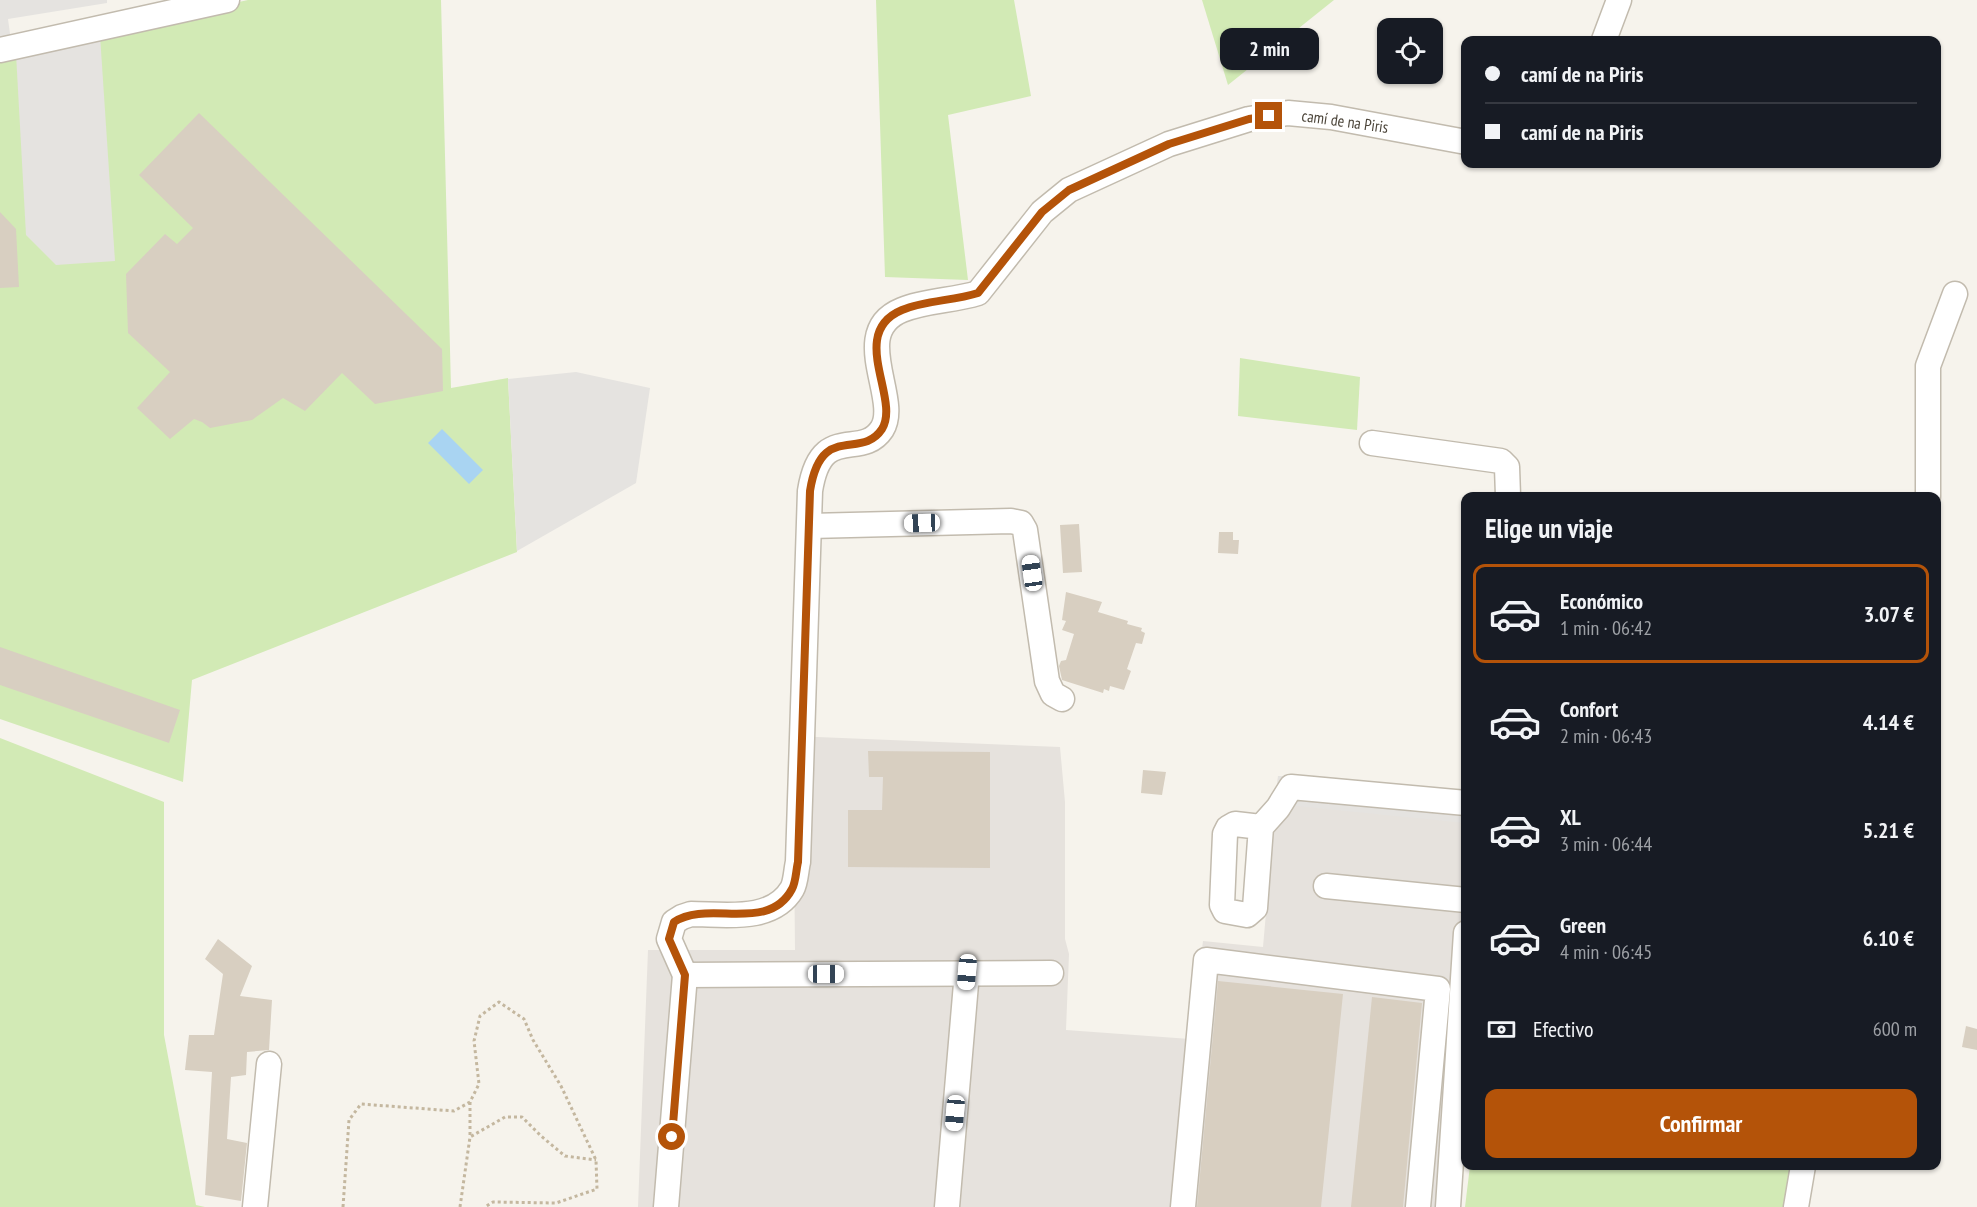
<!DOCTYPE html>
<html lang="es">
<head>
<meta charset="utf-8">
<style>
	:root { --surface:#171b24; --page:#242831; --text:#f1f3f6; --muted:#9ea1a6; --line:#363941; --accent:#b45309 }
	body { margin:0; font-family:"PT Sans Narrow",sans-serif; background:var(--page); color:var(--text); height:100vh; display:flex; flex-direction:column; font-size:22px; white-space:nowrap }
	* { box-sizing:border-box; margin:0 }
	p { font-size:20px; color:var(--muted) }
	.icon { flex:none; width:33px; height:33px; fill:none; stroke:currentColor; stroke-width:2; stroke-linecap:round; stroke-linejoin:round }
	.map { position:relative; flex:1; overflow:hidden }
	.drawer { position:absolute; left:1461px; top:492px; width:480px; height:678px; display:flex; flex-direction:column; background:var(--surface); border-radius:12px; box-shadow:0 2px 4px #0004 }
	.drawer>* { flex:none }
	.hud { position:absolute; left:1461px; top:36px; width:480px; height:132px; border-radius:12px; box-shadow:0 2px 4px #0004; display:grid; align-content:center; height:132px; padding:0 24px; background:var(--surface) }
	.fabs { position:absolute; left:1377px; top:18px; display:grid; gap:12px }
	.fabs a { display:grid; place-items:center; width:66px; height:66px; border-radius:12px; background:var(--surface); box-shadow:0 2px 4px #0004; font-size:30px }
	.end { position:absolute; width:27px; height:27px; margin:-14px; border:8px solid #b45309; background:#fff; box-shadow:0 0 0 3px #fff }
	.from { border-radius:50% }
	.bubble { position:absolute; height:42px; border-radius:12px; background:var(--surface); box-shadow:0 2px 4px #0004; font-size:20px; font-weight:700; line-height:42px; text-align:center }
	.car { position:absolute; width:18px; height:36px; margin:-18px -9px; border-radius:8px; box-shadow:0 0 4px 2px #0007; background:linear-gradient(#fff 24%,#345 0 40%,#fff 0 76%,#345 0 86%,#fff 0) }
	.hud b { display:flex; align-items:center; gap:21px; height:57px; font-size:22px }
	.hud b+b { border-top:2px solid var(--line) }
	.hud i { width:15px; height:15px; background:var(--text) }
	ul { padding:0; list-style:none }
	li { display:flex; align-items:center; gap:18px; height:99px; margin:0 12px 9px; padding:0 12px; border:3px solid transparent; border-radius:12px }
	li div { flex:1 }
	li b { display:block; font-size:22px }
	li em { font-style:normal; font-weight:700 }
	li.selected { border-color:var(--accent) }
	li>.icon { width:54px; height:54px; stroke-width:1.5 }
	h2 { padding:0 24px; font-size:27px; line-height:72px }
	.pay { display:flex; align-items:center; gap:15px; height:66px; padding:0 24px; font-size:22px }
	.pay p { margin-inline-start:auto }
	.primary-button { display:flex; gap:12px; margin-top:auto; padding:12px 24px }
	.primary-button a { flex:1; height:69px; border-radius:12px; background:var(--accent); color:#fff; font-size:24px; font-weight:700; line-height:69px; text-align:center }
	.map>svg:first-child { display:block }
	.industrial { fill:#e6e2dd }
	.green { fill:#d2eab5 }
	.parking { fill:#e5e3e0 }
	.water { fill:#a9d4f2 }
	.building { fill:#d8cfc1 }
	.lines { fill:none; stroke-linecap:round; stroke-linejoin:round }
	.minor-casing { stroke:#c2bbae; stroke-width:27 }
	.path { stroke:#c4b79f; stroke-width:3; stroke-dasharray:3 3; stroke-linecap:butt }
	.minor { stroke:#fff; stroke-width:24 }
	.route { stroke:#b45309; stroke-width:8 }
	.labels { text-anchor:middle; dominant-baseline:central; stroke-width:5; stroke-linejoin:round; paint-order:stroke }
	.street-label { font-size:16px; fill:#4b4439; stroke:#fff }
</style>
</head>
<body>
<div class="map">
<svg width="1977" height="1207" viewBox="0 0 1977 1207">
	<rect width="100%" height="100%" fill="#f6f3ec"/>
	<!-- industrial -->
	<polygon class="industrial" points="793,736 1060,747 1065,802 1065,939 1069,954 1066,1030 1190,1039 1203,941 1263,947 1278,776 1465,792 1465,987 1448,1207 638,1207 648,950 795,950"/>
	<!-- green -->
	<g class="green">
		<polygon points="248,0 441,0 451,388 508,378 517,552 192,680 183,782 0,719 0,54"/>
		<polygon points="876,0 1014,0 1031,96 948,115 968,280 885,277"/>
		<polygon points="1202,0 1334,0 1228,85"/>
		<polygon points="1240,358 1360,377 1357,430 1238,416"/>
		<polygon points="0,738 164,802 164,1035 196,1205 205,1207 0,1207"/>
		<polygon points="1470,1166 1792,1166 1786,1207 1465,1207"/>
	</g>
	<!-- parking -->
	<g class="parking">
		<polygon points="0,0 107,0 107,3 8,19 11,41 0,44"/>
		<polygon points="100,35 115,261 56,265 26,235 16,54"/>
		<polygon points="576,372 650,388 636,483 517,551 508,379"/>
		<polygon points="1278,776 1465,792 1465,823 1276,804"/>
	</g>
	<!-- water -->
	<polygon class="water" points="442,429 483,470 469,484 428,443"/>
	<!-- building -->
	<g class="building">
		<polygon points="199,113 442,349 443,391 375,404 342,373 305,411 283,398 252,420 210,428 202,422 194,419 170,439 137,408 170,372 128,333 126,274 165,234 177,244 193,228 139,175"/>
		<polygon points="0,212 16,229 19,287 0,288"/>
		<polygon points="1079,524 1082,572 1063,573 1060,525"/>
		<polygon points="1219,532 1233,532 1233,540 1239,540 1238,554 1218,553"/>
		<polygon points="1066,592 1102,602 1098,612 1128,621 1127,624 1142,628 1141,631 1145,633 1142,644 1136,643 1127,669 1131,671 1124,690 1110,686 1109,691 1104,689 1103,693 1062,680 1059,666 1061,661 1066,660 1074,634 1062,630 1066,621 1062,620"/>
		<polygon points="0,647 180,710 169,743 0,685"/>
		<polygon points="868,751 990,752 990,868 848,867 848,810 882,810 883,777 869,777"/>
		<polygon points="1143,770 1166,772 1162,795 1141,793"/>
		<polygon points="218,939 252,966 240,996 272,1000 269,1050 247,1052 246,1075 231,1077 227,1139 247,1143 241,1201 205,1195 212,1072 185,1070 189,1035 214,1035 223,974 205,959"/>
		<polygon points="1218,981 1343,994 1321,1207 1197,1207"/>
		<polygon points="1372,997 1422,1003 1403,1207 1351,1207"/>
		<polygon points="1966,1026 1977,1029 1977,1050 1962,1047"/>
	</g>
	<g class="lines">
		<defs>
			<g id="minor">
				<polyline points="1604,40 1619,0"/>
				<polyline points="0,50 227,0"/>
				<polyline points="1372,443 1501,461 1507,467 1508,496"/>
				<polyline points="1928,496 1928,366 1955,294"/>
				<polyline points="810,526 1011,521 1021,523 1025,530 1047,681 1053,694 1062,699"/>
				<polyline points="1261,827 1255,908 1247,915 1225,911 1222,905 1225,834 1228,828 1235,824 1261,827 1278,808 1291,787 1466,803"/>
				<polyline points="1326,886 1466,900"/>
				<polyline points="685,975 1051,973"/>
				<polyline points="255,1207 269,1064"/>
				<path d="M 666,1207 L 685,975 L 669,939 L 674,922 L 682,917 L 691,914 C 724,914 772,923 792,889 C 796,882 796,870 798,862 L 810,491 C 821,421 861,461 882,429 C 901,399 848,332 902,310 C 926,300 953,301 978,293 L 1042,212 L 1069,190 L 1169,144 L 1249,119 L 1288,113 L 1331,117 L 1466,142"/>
				<polyline points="947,1207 967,972"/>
				<polyline points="1183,1207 1206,960 1438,989 1418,1207"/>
				<polyline points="1448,1207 1466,933"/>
				<polyline points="1796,1207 1803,1166"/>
			</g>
		</defs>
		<!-- minor casing -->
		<use href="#minor" class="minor-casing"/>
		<!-- path -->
		<g class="path">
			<polyline points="470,1102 470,1137"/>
			<polyline points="343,1207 349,1120 361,1104 454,1111 470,1102 479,1084 474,1041 480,1016 499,1002 524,1019 533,1040 561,1086 596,1160 597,1189 556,1203 493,1202 485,1207"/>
			<polyline points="460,1207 470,1137 505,1117 522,1117 541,1136 565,1156 596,1160"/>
		</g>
		<!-- minor -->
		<use href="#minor" class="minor"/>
	</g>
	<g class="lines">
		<!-- route -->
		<path class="route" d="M 672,1137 L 685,975 L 669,939 L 674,922 C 708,899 768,934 792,889 C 796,882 796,870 798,862 L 810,491 C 821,421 861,461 882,429 C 901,399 847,333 902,310 C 926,300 953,301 978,293 L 1042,212 L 1069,190 L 1169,144 L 1249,119 L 1269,116"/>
	</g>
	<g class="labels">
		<!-- street labels -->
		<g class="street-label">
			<text transform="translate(1345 121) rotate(8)">camí de na Piris</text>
		</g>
	</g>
</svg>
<div class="fabs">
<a><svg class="icon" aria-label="locate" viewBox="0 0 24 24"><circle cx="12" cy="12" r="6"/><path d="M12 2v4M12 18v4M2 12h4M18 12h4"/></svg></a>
</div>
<i class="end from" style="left:672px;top:1137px"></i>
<i class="end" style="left:1269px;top:116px"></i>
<div class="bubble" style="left:1220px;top:28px;width:99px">2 min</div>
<i class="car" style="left:922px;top:523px;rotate:268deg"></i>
<i class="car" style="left:1032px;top:573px;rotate:352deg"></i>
<i class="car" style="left:967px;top:972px;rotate:185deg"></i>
<i class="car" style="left:826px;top:974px;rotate:90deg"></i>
<i class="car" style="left:955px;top:1113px;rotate:185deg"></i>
<div class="hud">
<b><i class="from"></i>camí de na Piris</b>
<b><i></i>camí de na Piris</b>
</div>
<section class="drawer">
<h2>Elige un viaje</h2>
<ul>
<li class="selected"><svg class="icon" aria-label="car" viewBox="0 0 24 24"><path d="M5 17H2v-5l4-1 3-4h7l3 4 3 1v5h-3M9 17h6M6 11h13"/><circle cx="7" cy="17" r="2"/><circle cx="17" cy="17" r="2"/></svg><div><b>Económico</b><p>1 min · 06:42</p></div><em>3.07 €</em></li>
<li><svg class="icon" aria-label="car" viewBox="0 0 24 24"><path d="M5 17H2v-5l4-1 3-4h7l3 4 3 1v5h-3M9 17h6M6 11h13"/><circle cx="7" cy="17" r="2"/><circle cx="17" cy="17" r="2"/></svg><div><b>Confort</b><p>2 min · 06:43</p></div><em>4.14 €</em></li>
<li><svg class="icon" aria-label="car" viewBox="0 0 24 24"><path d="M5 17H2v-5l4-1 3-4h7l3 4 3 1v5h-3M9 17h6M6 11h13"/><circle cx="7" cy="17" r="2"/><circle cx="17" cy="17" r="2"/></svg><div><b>XL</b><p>3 min · 06:44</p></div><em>5.21 €</em></li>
<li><svg class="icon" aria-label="car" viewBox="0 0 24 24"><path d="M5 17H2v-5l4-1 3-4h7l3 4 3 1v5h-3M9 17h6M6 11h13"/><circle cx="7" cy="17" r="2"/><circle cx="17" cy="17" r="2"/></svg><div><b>Green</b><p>4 min · 06:45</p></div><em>6.10 €</em></li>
</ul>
<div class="pay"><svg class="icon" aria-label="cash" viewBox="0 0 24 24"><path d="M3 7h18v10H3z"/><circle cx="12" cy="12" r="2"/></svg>Efectivo<p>600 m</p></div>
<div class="primary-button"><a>Confirmar</a></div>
</section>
</div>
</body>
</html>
